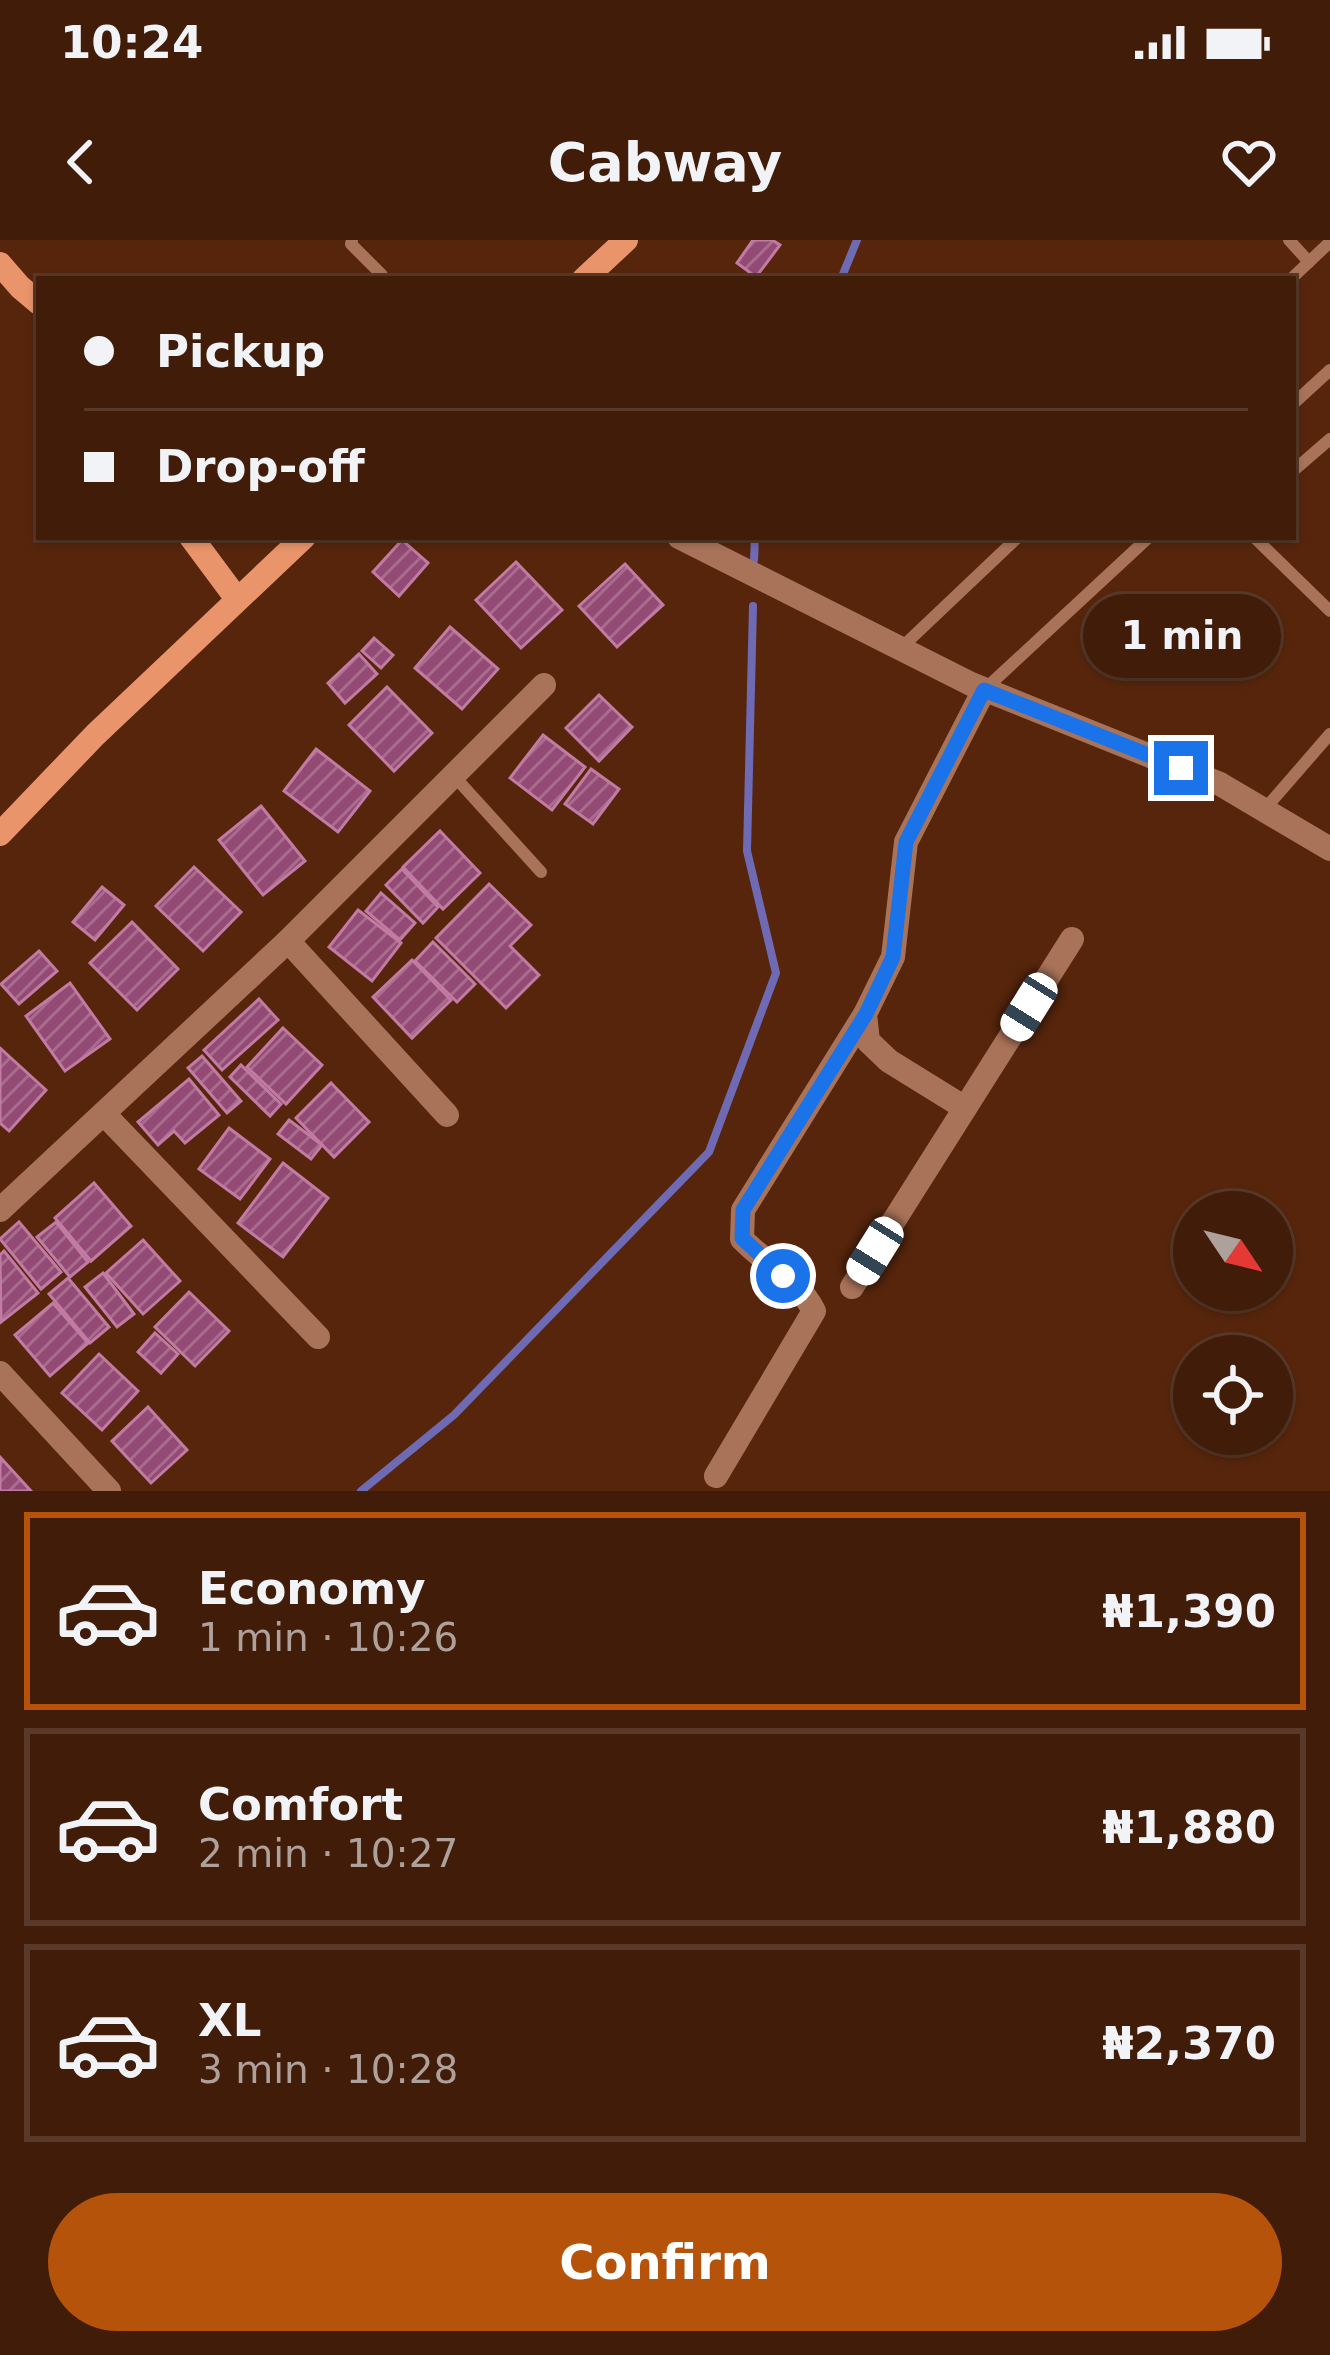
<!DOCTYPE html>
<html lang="en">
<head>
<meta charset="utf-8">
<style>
	:root { --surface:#401c09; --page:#4b2917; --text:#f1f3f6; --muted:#aea19c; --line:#593a2a; --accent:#b45309 }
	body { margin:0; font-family:"DejaVu Sans",sans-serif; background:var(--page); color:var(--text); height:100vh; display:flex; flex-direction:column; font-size:45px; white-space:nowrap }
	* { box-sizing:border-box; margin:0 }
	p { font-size:39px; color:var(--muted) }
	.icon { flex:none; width:66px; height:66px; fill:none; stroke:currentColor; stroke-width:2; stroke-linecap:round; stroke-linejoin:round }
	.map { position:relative; height:1251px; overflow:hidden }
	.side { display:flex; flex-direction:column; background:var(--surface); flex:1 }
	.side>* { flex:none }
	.banner { position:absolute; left:36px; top:36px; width:1260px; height:264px; border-radius:0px; box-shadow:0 3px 9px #0004,0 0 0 3px var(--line); display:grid; align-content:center; height:264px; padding:0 48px; background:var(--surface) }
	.needle { width:78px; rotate:125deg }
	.fabs { position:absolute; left:1173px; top:951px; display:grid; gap:24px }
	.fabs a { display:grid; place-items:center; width:120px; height:120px; border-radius:50%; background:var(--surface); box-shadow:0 3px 9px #0004,0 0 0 3px var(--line); font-size:60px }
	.end { position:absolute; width:54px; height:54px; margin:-27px; border:15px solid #1a73e8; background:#fff; box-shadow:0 0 0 6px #fff }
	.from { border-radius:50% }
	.bubble { position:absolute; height:84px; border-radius:42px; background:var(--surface); box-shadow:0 3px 9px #0004,0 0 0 3px var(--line); font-size:39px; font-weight:800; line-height:84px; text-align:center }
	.car { position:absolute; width:36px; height:72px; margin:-36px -18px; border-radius:15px; box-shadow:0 0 9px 3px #0007; background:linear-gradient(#fff 24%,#345 0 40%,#fff 0 76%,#345 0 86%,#fff 0) }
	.banner b { display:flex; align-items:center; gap:42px; height:114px; font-size:45px }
	.banner b+b { border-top:3px solid var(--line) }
	.banner i { width:30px; height:30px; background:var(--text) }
	ul { padding:21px 0 0; list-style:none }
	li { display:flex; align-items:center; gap:36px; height:198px; margin:0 24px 18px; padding:0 24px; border:6px solid var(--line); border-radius:0px }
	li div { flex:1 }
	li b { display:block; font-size:45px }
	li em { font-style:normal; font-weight:800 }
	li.on { border-color:var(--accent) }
	li>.icon { width:108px; height:108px; stroke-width:1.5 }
	.primary-button { display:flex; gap:24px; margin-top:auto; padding:24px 48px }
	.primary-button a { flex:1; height:138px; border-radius:72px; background:var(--accent); color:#fff; font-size:48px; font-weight:800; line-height:138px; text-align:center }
	.status { display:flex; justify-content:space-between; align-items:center; height:84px; padding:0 60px; background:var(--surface); direction:ltr }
	.status svg { height:33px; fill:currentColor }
	header { display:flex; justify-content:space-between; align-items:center; height:156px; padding:0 48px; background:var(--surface); font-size:54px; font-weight:800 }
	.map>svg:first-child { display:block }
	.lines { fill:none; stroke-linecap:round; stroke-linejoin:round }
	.stream { stroke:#6f6ab4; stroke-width:8 }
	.building { fill:url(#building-hatch); stroke:#c27ba3; stroke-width:3 }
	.lane { stroke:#a9735a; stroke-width:12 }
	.street { stroke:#a9735a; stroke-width:24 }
	.secondary { stroke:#e9946b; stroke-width:24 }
	.route { stroke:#1a73e8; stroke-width:15 }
</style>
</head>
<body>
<div class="status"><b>10:24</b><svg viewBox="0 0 49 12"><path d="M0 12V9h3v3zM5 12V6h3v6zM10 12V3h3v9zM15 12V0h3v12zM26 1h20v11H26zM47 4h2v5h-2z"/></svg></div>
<header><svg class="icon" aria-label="back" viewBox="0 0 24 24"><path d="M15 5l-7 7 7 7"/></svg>Cabway<svg class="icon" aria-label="heart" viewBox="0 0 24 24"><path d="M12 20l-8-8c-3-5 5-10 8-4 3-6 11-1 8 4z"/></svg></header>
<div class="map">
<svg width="1330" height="1251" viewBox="0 0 1330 1251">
	<defs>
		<pattern id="building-hatch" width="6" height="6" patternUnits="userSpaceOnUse" patternTransform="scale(3)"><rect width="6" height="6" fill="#934a75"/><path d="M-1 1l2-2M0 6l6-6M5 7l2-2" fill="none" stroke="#a86c8d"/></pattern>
	</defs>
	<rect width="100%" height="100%" fill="#56250c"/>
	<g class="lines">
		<!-- stream -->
		<g class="stream">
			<polyline points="841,39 857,0"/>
			<polyline points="754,320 755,297"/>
			<polyline points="361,1251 454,1175 709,912 776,733 747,611 753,366"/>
		</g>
	</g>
	<!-- building -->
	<g class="building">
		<polygon points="753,0 772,0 780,5 756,37 737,23"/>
		<polygon points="402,300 428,323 399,356 373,332"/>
		<polygon points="516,322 562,370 521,408 476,360"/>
		<polygon points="625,324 663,365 617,407 579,366"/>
		<polygon points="450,387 498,429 462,469 415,428"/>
		<polygon points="374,398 393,415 381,428 362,411"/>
		<polygon points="359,414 377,434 345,463 328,443"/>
		<polygon points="387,447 432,493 394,531 349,485"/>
		<polygon points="599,455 632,487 599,521 566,488"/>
		<polygon points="543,495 585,527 552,570 510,538"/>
		<polygon points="316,509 370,551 338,592 284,551"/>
		<polygon points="591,529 619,549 593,584 565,564"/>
		<polygon points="261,566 305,621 263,655 219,600"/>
		<polygon points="440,591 480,633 443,669 403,627"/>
		<polygon points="194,627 241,672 203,711 156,666"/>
		<polygon points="402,629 438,667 423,683 386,645"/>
		<polygon points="489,644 531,685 510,706 539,735 506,768 436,698"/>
		<polygon points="102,647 124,665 95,700 73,682"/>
		<polygon points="381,653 415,683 400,700 366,671"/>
		<polygon points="358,670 401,703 372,741 329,707"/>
		<polygon points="132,682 178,729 137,770 90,723"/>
		<polygon points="433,702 475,744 457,762 415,721"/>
		<polygon points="39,711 57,731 19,764 1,744"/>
		<polygon points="412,720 451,760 412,798 373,757"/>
		<polygon points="70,743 110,799 65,831 26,776"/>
		<polygon points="259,759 278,780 222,830 204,810"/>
		<polygon points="283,788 322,825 286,864 247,827"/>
		<polygon points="0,808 46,850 9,891 0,883"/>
		<polygon points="202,816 241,861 227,873 188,828"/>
		<polygon points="241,825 281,864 270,876 230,837"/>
		<polygon points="189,839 219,875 185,903 174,891 158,905 138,882"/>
		<polygon points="331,843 369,882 334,917 296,878"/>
		<polygon points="289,880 322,905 311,919 278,894"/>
		<polygon points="229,888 270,919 240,959 199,929"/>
		<polygon points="283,923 328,958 283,1017 238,983"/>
		<polygon points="94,943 131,986 91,1021 55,978"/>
		<polygon points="19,982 61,1032 41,1049 0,999"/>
		<polygon points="56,982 88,1022 70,1037 37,997"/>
		<polygon points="143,1000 180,1041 143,1074 106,1033"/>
		<polygon points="4,1011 38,1053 1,1082 0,1015"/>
		<polygon points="103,1033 134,1074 117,1087 85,1047"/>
		<polygon points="68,1038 109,1087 90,1103 49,1054"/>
		<polygon points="189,1052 229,1091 195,1126 155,1087"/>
		<polygon points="53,1063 88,1103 50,1136 15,1095"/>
		<polygon points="155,1093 178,1114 161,1133 138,1112"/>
		<polygon points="99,1114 138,1151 102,1190 62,1153"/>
		<polygon points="148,1167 187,1210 151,1243 112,1201"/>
		<polygon points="0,1217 31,1251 0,1251"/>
	</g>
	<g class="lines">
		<!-- lane -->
		<g class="lane">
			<polyline points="352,0 351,4 382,35"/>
			<polyline points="1289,0 1309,22"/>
			<polyline points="1291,39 1330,2"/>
			<polyline points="1293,164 1330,130"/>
			<polyline points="1293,231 1330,199"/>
			<polyline points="1254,297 1330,371"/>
			<polyline points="901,408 1018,297"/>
			<polyline points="984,450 1149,297"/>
			<polyline points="454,536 541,632"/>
			<polyline points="1264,570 1330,494"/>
		</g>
		<!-- street -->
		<g class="street">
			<polyline points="679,297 971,444 1220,544 1330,609"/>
			<polyline points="288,701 447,875"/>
			<polyline points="965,868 889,821 868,801 865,774 893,717 906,602 984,450"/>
			<polyline points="105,875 318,1097"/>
			<polyline points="0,970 288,701 544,445"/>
			<polyline points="852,1047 1072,699"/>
			<polyline points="0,1133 109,1251"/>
			<path d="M 716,1236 L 814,1071 C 799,1041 765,1023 742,999 L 743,970 L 865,774"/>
		</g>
		<!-- secondary -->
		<g class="secondary">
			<polyline points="0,24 20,47 39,63"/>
			<polyline points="584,39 626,0"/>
			<polyline points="191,297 237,359"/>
			<polyline points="0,594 95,495 304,297"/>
		</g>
	</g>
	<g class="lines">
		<!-- route -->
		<polyline class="route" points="783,1036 742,998 743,970 866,774 893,717 906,602 984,450 1181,528"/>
	</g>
</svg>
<div class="fabs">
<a><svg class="needle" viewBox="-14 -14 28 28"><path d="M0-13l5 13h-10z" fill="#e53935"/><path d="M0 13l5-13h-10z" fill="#aea19c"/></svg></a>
<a><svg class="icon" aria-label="locate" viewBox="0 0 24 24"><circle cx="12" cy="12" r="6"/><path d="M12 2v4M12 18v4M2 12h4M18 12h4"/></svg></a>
</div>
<i class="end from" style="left:783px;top:1036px"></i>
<i class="end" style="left:1181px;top:528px"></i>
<div class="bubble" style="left:1083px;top:354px;width:198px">1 min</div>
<i class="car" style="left:1029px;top:767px;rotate:212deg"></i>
<i class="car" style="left:875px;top:1011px;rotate:212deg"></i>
<div class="banner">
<b><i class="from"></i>Pickup</b>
<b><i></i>Drop-off</b>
</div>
</div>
<section class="side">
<ul>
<li class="on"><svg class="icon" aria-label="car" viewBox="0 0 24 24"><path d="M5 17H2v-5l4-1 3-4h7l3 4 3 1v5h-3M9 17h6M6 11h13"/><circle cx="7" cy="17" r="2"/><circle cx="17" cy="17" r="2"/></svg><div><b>Economy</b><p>1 min · 10:26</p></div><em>₦1,390</em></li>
<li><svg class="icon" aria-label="car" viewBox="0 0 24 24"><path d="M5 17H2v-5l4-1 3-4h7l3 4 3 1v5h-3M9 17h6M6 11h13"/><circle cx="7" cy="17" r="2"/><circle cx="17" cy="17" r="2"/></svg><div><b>Comfort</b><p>2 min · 10:27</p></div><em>₦1,880</em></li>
<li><svg class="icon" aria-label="car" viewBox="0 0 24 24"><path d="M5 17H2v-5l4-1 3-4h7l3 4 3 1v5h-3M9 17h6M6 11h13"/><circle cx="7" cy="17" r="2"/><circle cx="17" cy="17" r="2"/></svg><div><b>XL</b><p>3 min · 10:28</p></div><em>₦2,370</em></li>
</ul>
<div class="primary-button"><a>Confirm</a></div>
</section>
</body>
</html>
